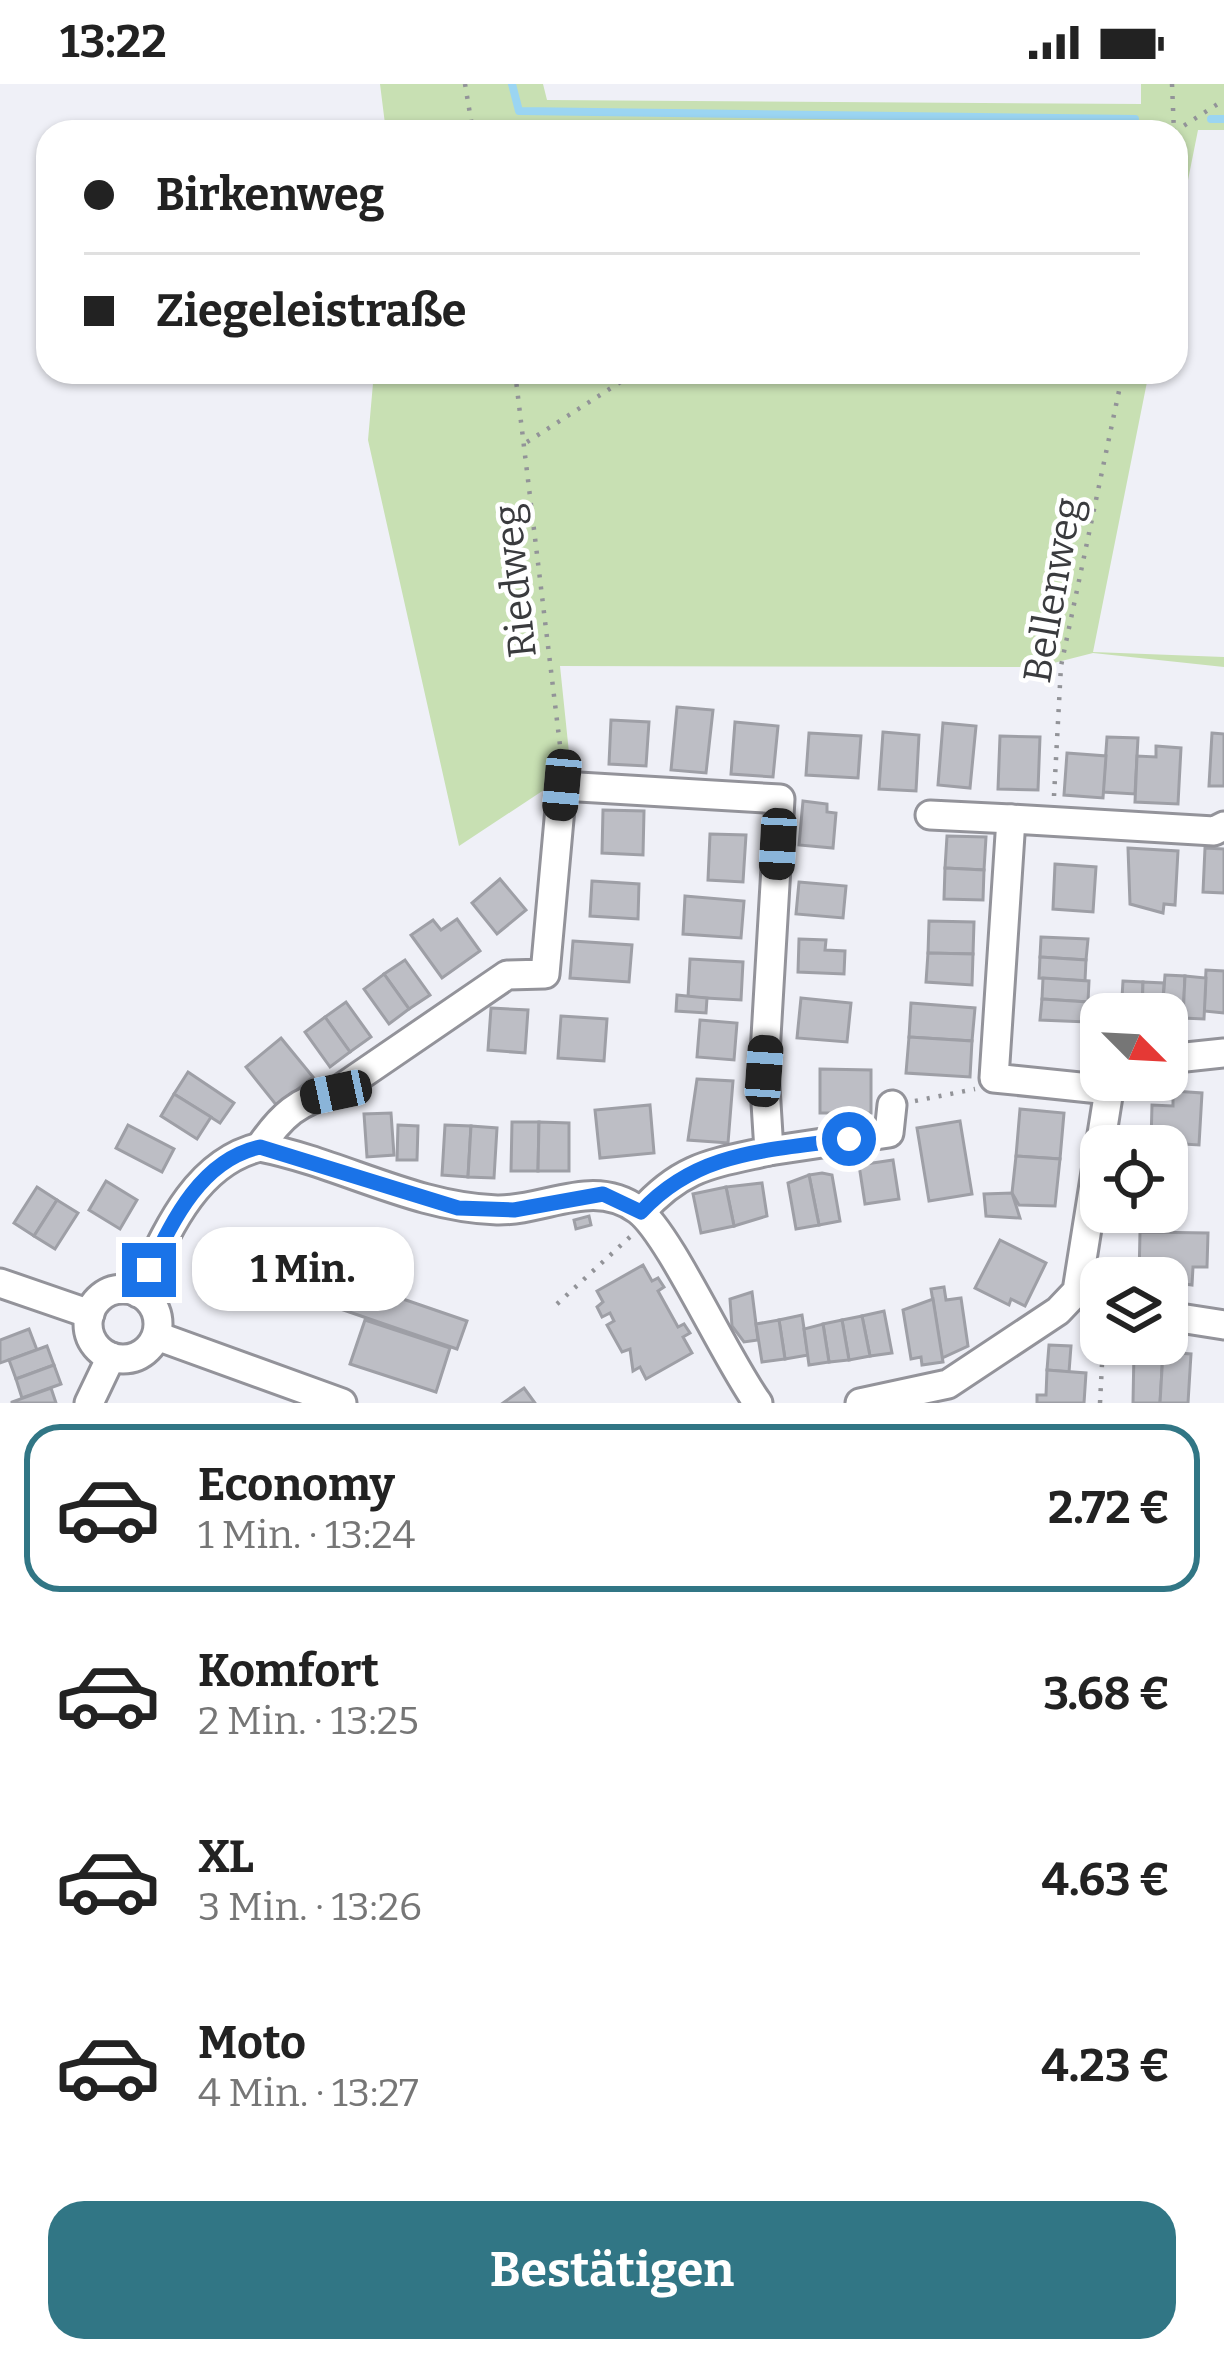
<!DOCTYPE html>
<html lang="de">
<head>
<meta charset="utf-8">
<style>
	:root { --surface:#fff; --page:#f6f6f6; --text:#222; --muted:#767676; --line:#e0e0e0; --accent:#317685 }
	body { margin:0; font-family:Bitter,serif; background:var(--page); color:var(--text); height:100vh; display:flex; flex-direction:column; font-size:45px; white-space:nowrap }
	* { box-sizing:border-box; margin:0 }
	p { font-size:39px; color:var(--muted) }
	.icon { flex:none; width:66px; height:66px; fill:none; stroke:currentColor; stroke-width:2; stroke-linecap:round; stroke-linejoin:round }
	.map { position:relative; height:1319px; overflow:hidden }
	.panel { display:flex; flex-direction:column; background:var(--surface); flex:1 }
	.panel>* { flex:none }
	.guide { position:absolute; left:36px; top:36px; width:1152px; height:264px; border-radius:36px; box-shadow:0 3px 9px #0004; display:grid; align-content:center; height:264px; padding:0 48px; background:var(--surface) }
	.needle { width:78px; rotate:114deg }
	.tools { position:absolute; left:1080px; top:909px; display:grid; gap:24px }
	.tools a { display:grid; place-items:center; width:108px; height:108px; border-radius:24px; background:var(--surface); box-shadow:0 3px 9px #0004; font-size:60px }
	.end { position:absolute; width:54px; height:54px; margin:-27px; border:15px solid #1a73e8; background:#fff; box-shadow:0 0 0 6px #fff }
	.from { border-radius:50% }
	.bubble { position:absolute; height:84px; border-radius:36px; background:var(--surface); box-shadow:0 3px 9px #0004; font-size:39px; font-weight:700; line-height:84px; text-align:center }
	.car { position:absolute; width:36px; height:72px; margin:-36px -18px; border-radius:15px; box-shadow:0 0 9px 3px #0007; background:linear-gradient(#222 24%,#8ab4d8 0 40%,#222 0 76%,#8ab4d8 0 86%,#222 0) }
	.guide b { display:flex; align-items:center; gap:42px; height:114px; font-size:45px }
	.guide b+b { border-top:3px solid var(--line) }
	.guide i { width:30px; height:30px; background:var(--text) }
	ul { padding:21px 0 0; list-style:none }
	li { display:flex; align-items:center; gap:36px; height:168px; margin:0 24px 18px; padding:0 24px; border:6px solid transparent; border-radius:36px }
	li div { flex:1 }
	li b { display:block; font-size:45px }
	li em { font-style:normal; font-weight:700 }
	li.selected { border-color:var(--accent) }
	li>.icon { width:108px; height:108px; stroke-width:1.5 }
	.button { display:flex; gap:24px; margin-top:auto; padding:24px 48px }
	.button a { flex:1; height:138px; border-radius:36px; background:var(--accent); color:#fff; font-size:48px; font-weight:700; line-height:138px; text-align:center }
	.status { display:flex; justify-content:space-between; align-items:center; height:84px; padding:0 60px; background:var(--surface); direction:ltr }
	.status svg { height:33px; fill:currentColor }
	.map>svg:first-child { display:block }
	.green { fill:#c8e0b3 }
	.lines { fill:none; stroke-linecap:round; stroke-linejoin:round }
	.stream { stroke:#9bd5f2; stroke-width:8 }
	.building { fill:#bdbec5; stroke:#9e9fa6; stroke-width:3 }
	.street-casing { stroke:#93939a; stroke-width:33 }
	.path { stroke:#929398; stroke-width:4.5; stroke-dasharray:3 9; stroke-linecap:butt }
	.street { stroke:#fff; stroke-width:27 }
	.route { stroke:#1a73e8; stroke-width:15 }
	.labels { text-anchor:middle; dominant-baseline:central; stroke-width:9; stroke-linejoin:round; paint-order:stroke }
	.street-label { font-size:39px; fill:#3a3b3e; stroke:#fff }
</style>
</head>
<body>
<div class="status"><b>13:22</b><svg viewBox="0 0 49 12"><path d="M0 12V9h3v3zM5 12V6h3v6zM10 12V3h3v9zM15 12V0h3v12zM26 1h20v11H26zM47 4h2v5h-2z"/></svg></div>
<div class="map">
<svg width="1224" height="1319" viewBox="0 0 1224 1319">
	<rect width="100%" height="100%" fill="#eff0f7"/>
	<!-- green -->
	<g class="green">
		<polygon points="380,0 543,0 547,16 1141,20 1141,0 1224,0 1224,46 1198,46 1176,156 1176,48 386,48"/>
		<polygon points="374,288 1149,288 1093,568 1224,573 1224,583 1093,569 1038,583 560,582 571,688 459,762 368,356"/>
	</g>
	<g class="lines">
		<!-- stream -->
		<g class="stream">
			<polyline points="512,0 519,27 1135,35"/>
			<polyline points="1211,35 1224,35"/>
		</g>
	</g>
	<!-- building -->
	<g class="building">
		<polygon points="677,623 713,626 706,689 671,686"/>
		<polygon points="611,636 649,638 646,682 609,680"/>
		<polygon points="735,638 778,642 773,693 731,690"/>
		<polygon points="943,639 976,642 970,704 938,701"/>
		<polygon points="883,648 919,651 916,707 879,705"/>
		<polygon points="809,649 861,652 858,694 806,691"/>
		<polygon points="1212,649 1224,650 1224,702 1209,702"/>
		<polygon points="1000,652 1040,653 1038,706 998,705"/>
		<polygon points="1107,653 1138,654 1135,710 1103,708"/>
		<polygon points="1156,662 1181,664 1178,720 1135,718 1137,672 1156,673"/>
		<polygon points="1067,669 1106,672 1103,714 1064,711"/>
		<polygon points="803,717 827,720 827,728 836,729 833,764 799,761"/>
		<polygon points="603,726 644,727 643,771 602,769"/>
		<polygon points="710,750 746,751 743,798 708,796"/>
		<polygon points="947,752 986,753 984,786 945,784"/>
		<polygon points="1128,764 1178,767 1175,821 1164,820 1163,829 1130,820"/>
		<polygon points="1205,764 1224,765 1224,809 1203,808"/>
		<polygon points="1055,780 1096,783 1093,828 1053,825"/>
		<polygon points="945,784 984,786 983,816 944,815"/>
		<polygon points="500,795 526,826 497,850 472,819"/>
		<polygon points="592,797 639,800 638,835 590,832"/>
		<polygon points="799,798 846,802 843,834 796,830"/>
		<polygon points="685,812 744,817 741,854 683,850"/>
		<polygon points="457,835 480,867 442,894 411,851 433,836 441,846"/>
		<polygon points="929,837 974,838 973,870 928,869"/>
		<polygon points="1041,853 1088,855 1086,876 1040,873"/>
		<polygon points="799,855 826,856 825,866 845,867 844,890 798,888"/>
		<polygon points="573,857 632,861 629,898 570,894"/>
		<polygon points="928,869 973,870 972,901 926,898"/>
		<polygon points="1040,873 1086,876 1085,897 1039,894"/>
		<polygon points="690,875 743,878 741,916 688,913"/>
		<polygon points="405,876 430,911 409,925 384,890"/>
		<polygon points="1206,886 1224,887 1224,929 1204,927"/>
		<polygon points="384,890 409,925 389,940 364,905"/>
		<polygon points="1165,891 1185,892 1183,934 1162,930"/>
		<polygon points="1185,892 1206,894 1204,935 1183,934"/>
		<polygon points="1043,894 1089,897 1088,918 1042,915"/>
		<polygon points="1123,897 1143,898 1142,930 1121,930"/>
		<polygon points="1143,898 1164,899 1162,930 1142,930"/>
		<polygon points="677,911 707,914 706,929 676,927"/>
		<polygon points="801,914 851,919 847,958 797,954"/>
		<polygon points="1042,915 1088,918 1087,938 1040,936"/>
		<polygon points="346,918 371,953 350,968 325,933"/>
		<polygon points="911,919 975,924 972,957 909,953"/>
		<polygon points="491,924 528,926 525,969 488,966"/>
		<polygon points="561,932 607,935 604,977 558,974"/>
		<polygon points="325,933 350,968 330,983 305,948"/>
		<polygon points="700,936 737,939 734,976 697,973"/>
		<polygon points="909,953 972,957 970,993 906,989"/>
		<polygon points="281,954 313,993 277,1022 246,983"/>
		<polygon points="820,985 871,986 871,1029 820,1029"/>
		<polygon points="188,988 234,1019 220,1039 174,1010"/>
		<polygon points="697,995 733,997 728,1059 688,1056"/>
		<polygon points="1173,1007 1202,1009 1199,1061 1151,1058 1152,1021 1173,1022"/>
		<polygon points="174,1010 211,1033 197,1055 161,1032"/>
		<polygon points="650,1021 654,1069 600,1074 595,1026"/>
		<polygon points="1020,1025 1064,1029 1060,1075 1016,1072"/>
		<polygon points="391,1029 394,1071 367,1073 364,1030"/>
		<polygon points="960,1037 972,1110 929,1117 917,1044"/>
		<polygon points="512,1038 539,1038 538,1087 511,1087"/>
		<polygon points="539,1038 569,1039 569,1087 538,1087"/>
		<polygon points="128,1041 174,1065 162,1088 116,1064"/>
		<polygon points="398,1041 418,1042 417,1076 397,1076"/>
		<polygon points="445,1041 471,1042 468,1093 442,1091"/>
		<polygon points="471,1042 497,1044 494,1094 468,1093"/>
		<polygon points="1016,1072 1060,1075 1055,1122 1019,1121 1012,1109"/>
		<polygon points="893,1076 899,1115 865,1120 859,1081"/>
		<polygon points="1167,1084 1181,1085 1178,1123 1167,1122"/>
		<polygon points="822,1089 832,1091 840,1137 819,1141 809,1091"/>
		<polygon points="809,1091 819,1141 796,1145 788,1099"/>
		<polygon points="106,1097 137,1116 120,1145 89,1126"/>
		<polygon points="762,1099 767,1132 734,1142 726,1103"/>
		<polygon points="37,1103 57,1116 34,1152 14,1139"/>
		<polygon points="726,1103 734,1142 701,1149 693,1110"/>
		<polygon points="1012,1109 1020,1134 986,1132 984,1110"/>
		<polygon points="57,1116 78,1129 55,1165 34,1152"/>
		<polygon points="589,1132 591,1141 576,1145 574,1136"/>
		<polygon points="1140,1148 1208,1149 1207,1183 1193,1183 1192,1201 1139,1194"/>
		<polygon points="1000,1156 1046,1179 1025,1222 1011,1215 1009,1221 975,1204"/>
		<polygon points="643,1181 652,1197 658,1194 664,1203 658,1207 678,1243 684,1240 690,1249 683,1253 692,1269 646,1295 640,1283 633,1287 630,1265 622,1268 607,1241 614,1237 610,1229 602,1233 597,1223 603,1218 597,1207"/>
		<polygon points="336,1192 467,1237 457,1265 326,1220"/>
		<polygon points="944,1203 946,1216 961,1214 968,1262 942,1274 931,1205"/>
		<polygon points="752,1208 758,1256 744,1258 732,1242 730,1215"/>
		<polygon points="933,1215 943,1278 922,1281 921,1273 911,1275 903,1226"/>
		<polygon points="884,1227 892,1269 870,1272 862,1232"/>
		<polygon points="802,1231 808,1271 785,1275 779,1236"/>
		<polygon points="862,1232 870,1272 849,1276 842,1236"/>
		<polygon points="365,1236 450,1264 436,1308 350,1280"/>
		<polygon points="779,1236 785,1275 762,1278 756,1240"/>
		<polygon points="842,1236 849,1276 829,1278 823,1240"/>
		<polygon points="823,1240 829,1278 809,1281 804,1245"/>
		<polygon points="29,1245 37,1266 0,1279 0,1256"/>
		<polygon points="1049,1261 1071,1262 1069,1288 1047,1286"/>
		<polygon points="47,1262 54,1281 16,1295 9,1276"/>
		<polygon points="1134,1266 1163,1268 1160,1319 1133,1319"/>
		<polygon points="1163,1268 1191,1270 1188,1319 1160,1319"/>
		<polygon points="54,1281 61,1300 22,1314 16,1295"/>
		<polygon points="1047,1286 1086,1289 1084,1319 1037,1319 1037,1311 1046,1311"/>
		<polygon points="51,1304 56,1319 12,1319 12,1318"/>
		<polygon points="524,1304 535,1319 503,1319"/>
	</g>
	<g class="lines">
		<defs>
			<g id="street">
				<polyline points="930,731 1011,735"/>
				<polyline points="1167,975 1224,969"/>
				<polyline points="1109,1006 994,994 1011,735 1214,747 1224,742"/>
				<path d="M 260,1063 C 281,1032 298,1016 336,1008 L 507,891 L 545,890 L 562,702 L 780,715 L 764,987 L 769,1067 C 711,1080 682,1082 641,1128"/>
				<polyline points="769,1067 889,1049 892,1021"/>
				<polyline points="0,1199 90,1230"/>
				<circle cx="123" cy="1240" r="35"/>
				<path d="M 138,1209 C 165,1152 193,1079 260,1063 C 341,1079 413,1123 497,1126 C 546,1127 593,1093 638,1126 C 670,1150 726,1276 758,1319"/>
				<polyline points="1167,1232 1224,1241"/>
				<polyline points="157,1252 342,1319"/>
				<polyline points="89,1319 111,1273"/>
				<polyline points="860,1319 948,1300 1058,1227 1077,1207 1109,1006 1118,996"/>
			</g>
		</defs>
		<!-- street casing -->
		<use href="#street" class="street-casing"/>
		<!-- path -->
		<g class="path">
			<polyline points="465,0 473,48"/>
			<polyline points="1172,0 1174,48"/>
			<polyline points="1174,48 1224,16"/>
			<polyline points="515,288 562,678"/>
			<polyline points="527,358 636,288"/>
			<polyline points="1054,712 1061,582 1123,288"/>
			<polyline points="915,1017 975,1005"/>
			<polyline points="557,1220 631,1152"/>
			<polyline points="1100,1319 1103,1260"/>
		</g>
		<!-- street -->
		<use href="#street" class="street"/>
	</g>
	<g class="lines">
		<!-- route -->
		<path class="route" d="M 149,1186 C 173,1136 201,1076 260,1063 L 458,1124 L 514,1126 L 603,1110 L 641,1128 C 698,1066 769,1067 849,1055"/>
	</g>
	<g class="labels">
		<!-- street labels -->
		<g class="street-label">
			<text transform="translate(515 497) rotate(-96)">Riedweg</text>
			<text transform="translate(1053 506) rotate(-80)">Bellenweg</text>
		</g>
	</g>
</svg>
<div class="tools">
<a><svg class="needle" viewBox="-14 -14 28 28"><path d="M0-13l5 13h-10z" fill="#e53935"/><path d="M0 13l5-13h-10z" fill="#767676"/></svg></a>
<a><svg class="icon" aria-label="locate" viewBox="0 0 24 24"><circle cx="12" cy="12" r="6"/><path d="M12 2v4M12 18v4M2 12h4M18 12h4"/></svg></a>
<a><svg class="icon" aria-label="layers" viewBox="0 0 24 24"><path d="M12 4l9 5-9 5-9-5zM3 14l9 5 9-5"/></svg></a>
</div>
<i class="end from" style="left:849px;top:1055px"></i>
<i class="end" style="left:149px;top:1186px"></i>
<div class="bubble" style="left:192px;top:1143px;width:222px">1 Min.</div>
<i class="car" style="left:562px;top:701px;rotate:185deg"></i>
<i class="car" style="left:778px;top:760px;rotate:183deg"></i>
<i class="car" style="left:764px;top:987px;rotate:4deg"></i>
<i class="car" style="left:336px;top:1008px;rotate:258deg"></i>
<div class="guide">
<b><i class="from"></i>Birkenweg</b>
<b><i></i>Ziegeleistraße</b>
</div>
</div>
<section class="panel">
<ul>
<li class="selected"><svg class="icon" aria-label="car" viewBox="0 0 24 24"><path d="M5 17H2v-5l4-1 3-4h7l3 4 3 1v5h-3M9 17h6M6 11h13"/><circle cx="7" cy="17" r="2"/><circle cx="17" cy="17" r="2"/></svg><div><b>Economy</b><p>1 Min. · 13:24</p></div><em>2.72 €</em></li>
<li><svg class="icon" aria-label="car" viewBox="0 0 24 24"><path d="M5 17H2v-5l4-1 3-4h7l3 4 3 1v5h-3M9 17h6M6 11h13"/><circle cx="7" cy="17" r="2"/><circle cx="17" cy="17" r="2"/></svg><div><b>Komfort</b><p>2 Min. · 13:25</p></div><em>3.68 €</em></li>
<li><svg class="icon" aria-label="car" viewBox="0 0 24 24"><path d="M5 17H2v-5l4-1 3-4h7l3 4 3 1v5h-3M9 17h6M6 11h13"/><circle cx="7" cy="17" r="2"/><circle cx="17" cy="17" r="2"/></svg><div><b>XL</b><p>3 Min. · 13:26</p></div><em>4.63 €</em></li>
<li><svg class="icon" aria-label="car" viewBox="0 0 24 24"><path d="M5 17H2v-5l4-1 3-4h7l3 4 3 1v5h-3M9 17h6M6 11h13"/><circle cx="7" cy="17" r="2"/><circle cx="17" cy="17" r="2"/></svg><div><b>Moto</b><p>4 Min. · 13:27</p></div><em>4.23 €</em></li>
</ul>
<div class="button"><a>Bestätigen</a></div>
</section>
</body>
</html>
